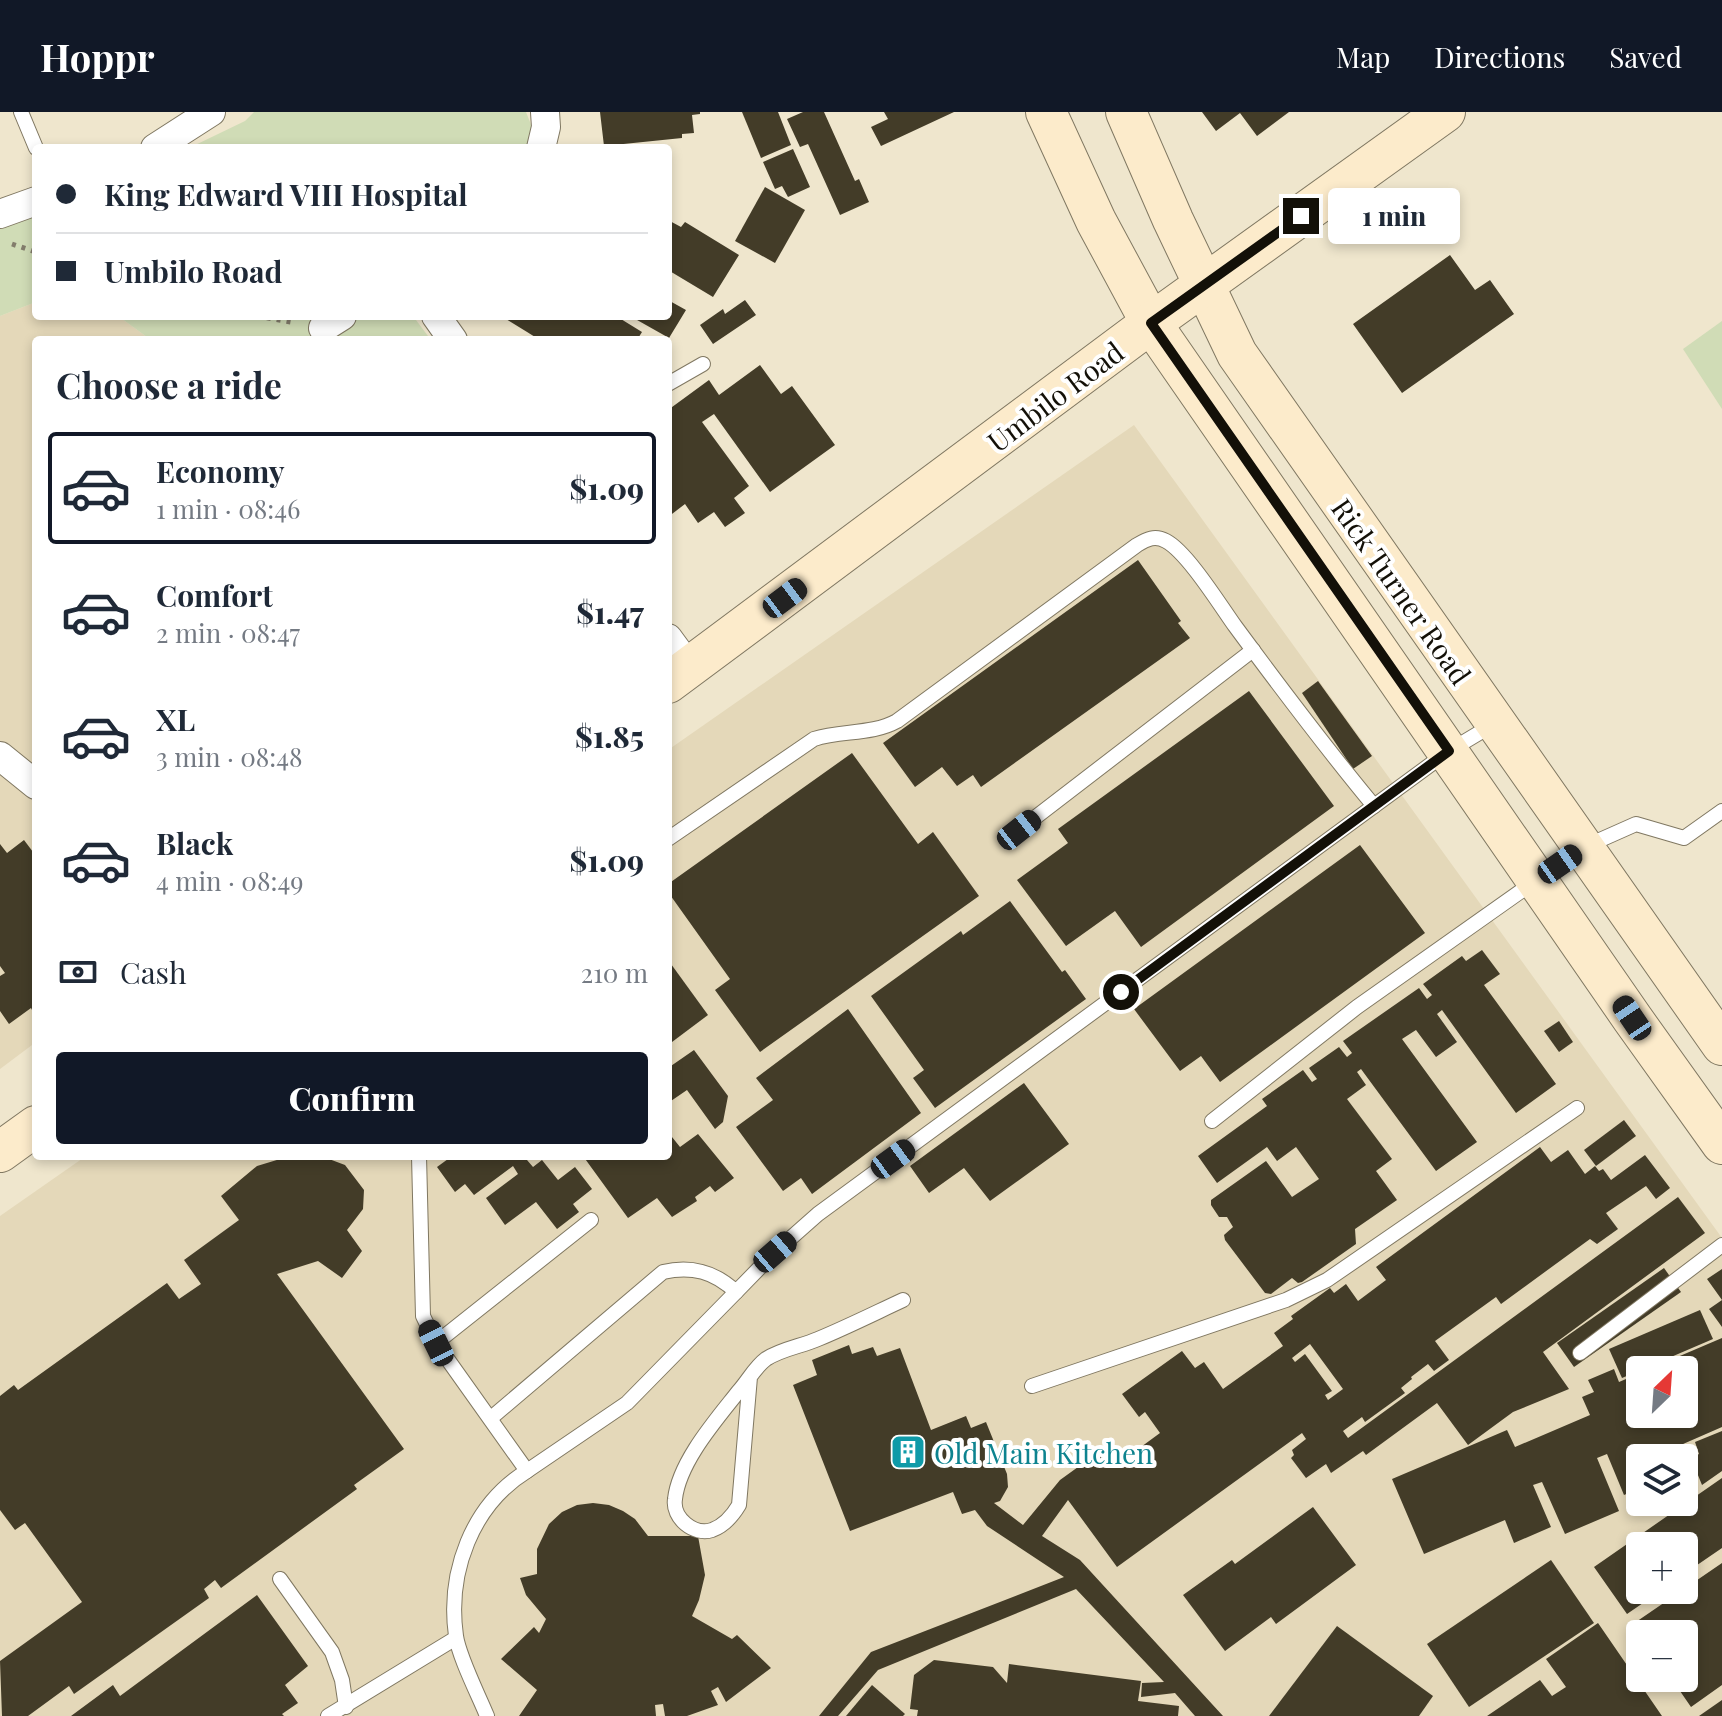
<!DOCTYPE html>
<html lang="en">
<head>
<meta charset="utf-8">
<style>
	:root { --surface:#fff; --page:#f6f6f7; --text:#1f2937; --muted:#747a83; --line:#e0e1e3; --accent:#111827 }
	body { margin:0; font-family:"Playfair Display",serif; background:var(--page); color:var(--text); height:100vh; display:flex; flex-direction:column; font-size:30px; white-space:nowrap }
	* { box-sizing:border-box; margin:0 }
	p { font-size:26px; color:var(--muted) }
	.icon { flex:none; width:44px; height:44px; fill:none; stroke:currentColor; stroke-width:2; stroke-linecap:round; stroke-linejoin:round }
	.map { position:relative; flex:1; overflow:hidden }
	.drawer { position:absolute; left:32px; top:224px; width:640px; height:824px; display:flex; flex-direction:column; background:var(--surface); border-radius:8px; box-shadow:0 4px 12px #0003 }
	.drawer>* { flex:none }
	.guide { position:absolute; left:32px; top:32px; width:640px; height:176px; border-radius:8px; box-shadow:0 4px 12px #0003; display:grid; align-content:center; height:176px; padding:0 24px; background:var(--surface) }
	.needle { width:52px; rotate:25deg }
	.fabs { position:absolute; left:1626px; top:1244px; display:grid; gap:16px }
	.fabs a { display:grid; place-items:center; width:72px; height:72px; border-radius:8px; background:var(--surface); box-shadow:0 4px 12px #0003; font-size:40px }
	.end { position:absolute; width:36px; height:36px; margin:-18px; border:10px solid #131008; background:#fff; box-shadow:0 0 0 4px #fff }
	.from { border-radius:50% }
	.bubble { position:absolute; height:56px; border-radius:8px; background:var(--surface); box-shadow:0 4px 12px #0003; font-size:26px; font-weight:800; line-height:56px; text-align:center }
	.car { position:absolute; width:24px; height:48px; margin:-24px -12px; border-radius:10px; box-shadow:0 0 6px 2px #0007; background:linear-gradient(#222 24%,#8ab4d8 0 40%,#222 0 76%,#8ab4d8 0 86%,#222 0) }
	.guide b { display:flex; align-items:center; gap:28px; height:76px; font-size:30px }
	.guide b+b { border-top:2px solid var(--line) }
	.guide i { width:20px; height:20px; background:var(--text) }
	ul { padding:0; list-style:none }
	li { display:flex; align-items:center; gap:24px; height:112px; margin:0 16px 12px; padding:0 8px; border:4px solid transparent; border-radius:8px }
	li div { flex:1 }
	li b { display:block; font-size:30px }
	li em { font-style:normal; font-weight:800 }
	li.selected { border-color:var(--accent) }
	li>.icon { width:72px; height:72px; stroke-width:1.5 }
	h2 { padding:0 24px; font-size:36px; line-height:96px }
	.pay { display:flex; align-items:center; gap:20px; height:88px; padding:0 24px; font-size:30px }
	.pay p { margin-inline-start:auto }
	.primary-button { display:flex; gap:16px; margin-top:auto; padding:16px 24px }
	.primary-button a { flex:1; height:92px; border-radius:8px; background:var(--accent); color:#fff; font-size:32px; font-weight:800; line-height:92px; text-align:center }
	header { display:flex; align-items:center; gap:48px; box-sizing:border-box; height:112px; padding:0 40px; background:var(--accent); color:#fff }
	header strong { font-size:38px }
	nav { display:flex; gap:44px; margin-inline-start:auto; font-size:28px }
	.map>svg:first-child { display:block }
	.built { fill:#e4d8b9; fill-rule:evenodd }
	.green { fill:#d0dcb6 }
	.building { fill:#433c28; fill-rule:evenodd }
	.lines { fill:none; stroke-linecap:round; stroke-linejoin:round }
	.lane-casing { stroke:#807862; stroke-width:16 }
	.street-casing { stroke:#807862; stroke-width:30 }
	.secondary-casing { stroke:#807862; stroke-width:42 }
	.path { stroke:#837d6c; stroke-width:5; stroke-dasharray:4 6; stroke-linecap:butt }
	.lane { stroke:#fff; stroke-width:14 }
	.street { stroke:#fff; stroke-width:28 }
	.secondary { stroke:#fcebcb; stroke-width:40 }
	.route { stroke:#131008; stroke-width:10 }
	.labels { text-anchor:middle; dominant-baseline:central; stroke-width:8; stroke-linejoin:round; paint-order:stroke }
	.street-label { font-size:28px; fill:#131008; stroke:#fff }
	.culture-label { font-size:28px; fill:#0d838f; stroke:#fff; text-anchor:start }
</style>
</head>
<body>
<header>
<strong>Hoppr</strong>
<nav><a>Map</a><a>Directions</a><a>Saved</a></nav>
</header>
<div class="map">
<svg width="1722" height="1604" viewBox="0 0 1722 1604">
	<rect width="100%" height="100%" fill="#efe6cd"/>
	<!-- built -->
	<g class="built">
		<polygon points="36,190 36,204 118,204 151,228 36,228 36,930 0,957 0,204"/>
		<path d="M 1134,313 L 1722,1126 L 1722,1604 L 0,1604 L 0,1104 L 86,1044 L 668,1044 L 668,638 ZM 1640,1258 L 1684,1258 L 1684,1302 L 1640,1302 ZM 1640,1346 L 1684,1346 L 1684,1390 L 1640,1390 ZM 1640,1434 L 1684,1434 L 1684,1478 L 1640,1478 ZM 1640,1522 L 1684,1522 L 1684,1566 L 1640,1566 Z"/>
	</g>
	<!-- green -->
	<g class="green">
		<polygon points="254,0 526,0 532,15 528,36 189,36 245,9"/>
		<polygon points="36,103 36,190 0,204 0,116"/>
		<polygon points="118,204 413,204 431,228 151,228"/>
		<polygon points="1722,209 1722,297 1683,237"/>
	</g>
	<!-- building -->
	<g class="building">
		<polygon points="600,0 700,0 700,2 692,3 694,21 682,22 682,26 604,34"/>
		<polygon points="742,0 778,0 791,33 761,46"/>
		<polygon points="803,0 824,0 855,69 859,67 869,90 840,103 808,32 800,35 787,7"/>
		<polygon points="884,0 954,0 881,34 871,15 888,7"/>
		<polygon points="1202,0 1289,0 1257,24 1240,1 1216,19"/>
		<polygon points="793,37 810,75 788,85 782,74 775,77 763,50"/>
		<polygon points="765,75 805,98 775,151 735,129"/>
		<polygon points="668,108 681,115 685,110 739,143 713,185 668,158"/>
		<polygon points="1450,143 1475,178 1490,168 1514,202 1402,281 1353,212"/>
		<polygon points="668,188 686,198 669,226 630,204 668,204"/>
		<polygon points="745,188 756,203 713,232 700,213 723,197 725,202"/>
		<polygon points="501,204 616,204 642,220 637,228 540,228"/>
		<polygon points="760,253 781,282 792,274 835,333 770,380 714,302 702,310 749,374 734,386 745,401 725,415 714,400 698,411 685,392 668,405 668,298 709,268 719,283"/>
		<polygon points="1138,448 1181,509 1178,511 1190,526 981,675 973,663 957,674 942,655 915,675 883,631"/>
		<polygon points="1318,569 1372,644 1353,657 1302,581"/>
		<polygon points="1249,579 1334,694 1141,835 1115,799 1066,834 1017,768 1068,731 1058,717"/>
		<polygon points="852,641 918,732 933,720 979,784 760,940 715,878 730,867 668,780 668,772"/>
		<polygon points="24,728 36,744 36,895 32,898 31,896 9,912 0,899 0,864 5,861 0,854 0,732 7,741"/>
		<polygon points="1360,733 1425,821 1220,970 1201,944 1180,959 1134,897"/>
		<polygon points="1010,789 1062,860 1065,858 1086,887 935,996 913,966 924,958 871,884 961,819 963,823"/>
		<polygon points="1482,838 1500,862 1484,873 1556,972 1516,1001 1442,898 1437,902 1457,930 1436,945 1416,918 1402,927 1477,1030 1436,1059 1361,957 1357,960 1366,973 1347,987 1392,1047 1376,1059 1397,1088 1355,1117 1356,1132 1302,1170 1298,1171 1292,1166 1271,1182 1265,1181 1225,1128 1224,1123 1233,1115 1227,1105 1219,1105 1211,1093 1211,1088 1266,1049 1292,1085 1319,1067 1296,1035 1277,1049 1267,1035 1217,1071 1198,1044 1267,994 1262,987 1303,958 1312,970 1317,967 1309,956 1339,935 1347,945 1352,941 1343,929 1419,876 1427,887 1432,883 1423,872 1462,844 1466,849"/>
		<polygon points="671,852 708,903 668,933 668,854"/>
		<polygon points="848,897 921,1001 812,1082 801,1066 783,1079 736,1015 773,988 756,966"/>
		<polygon points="1559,909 1573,930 1559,940 1544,919"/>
		<polygon points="694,938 728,984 723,1010 715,1017 687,978 668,991 668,956"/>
		<polygon points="1024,971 1069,1032 990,1089 964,1056 929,1081 910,1054"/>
		<polygon points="1624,1008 1636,1024 1596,1054 1584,1038"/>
		<polygon points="668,1020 680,1035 698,1022 734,1066 715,1080 710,1074 695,1085 697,1089 672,1105 657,1086 628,1106 583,1044 668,1044"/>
		<path d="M 1540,1035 L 1551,1050 L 1568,1038 L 1585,1062 L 1595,1054 L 1599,1059 L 1603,1057 L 1611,1068 L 1645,1043 L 1670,1076 L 1656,1087 L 1646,1074 L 1606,1101 L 1618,1117 L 1597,1132 L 1590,1127 L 1501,1192 L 1496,1185 L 1435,1229 L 1449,1248 L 1434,1259 L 1428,1252 L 1411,1265 L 1412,1267 L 1401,1276 L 1405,1281 L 1365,1310 L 1362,1305 L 1343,1319 L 1348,1326 L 1678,1085 L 1705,1121 L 1543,1240 L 1569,1277 L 1513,1300 L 1468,1333 L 1437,1291 L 1366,1343 L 1363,1339 L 1331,1361 L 1326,1352 L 1306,1366 L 1291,1346 L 1294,1343 L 1292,1338 L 1306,1327 L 1302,1321 L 1117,1455 L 1068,1388 L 1042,1424 L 1080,1448 L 1223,1604 L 1195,1604 L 1175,1581 L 1141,1585 L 1142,1571 L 1164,1570 L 1076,1477 L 878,1558 L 838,1604 L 819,1604 L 871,1540 L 1064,1465 L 987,1414 L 975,1398 L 962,1402 L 953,1380 L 850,1419 L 793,1273 L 817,1263 L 812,1248 L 849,1233 L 852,1242 L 873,1235 L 877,1244 L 900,1236 L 931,1318 L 966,1304 L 971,1316 L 986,1310 L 1007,1362 L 1008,1375 L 1000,1389 L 994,1391 L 1023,1413 L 1060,1368 L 1103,1337 L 1115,1354 L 1160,1321 L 1145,1300 L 1139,1305 L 1122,1282 L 1182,1239 L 1195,1256 L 1204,1250 L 1223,1277 L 1283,1234 L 1274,1221 L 1293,1207 L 1291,1204 L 1330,1176 L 1334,1181 L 1346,1172 L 1358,1189 L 1386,1168 L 1376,1155 ZM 1310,1232 L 1343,1277 L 1328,1288 L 1325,1283 L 1332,1279 L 1305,1242 L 1295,1250 L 1292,1246 Z"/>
		<polygon points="290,1044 321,1044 345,1053 364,1078 363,1097 347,1118 362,1139 342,1166 318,1149 277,1162 404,1337 354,1373 357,1377 221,1476 215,1468 204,1477 209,1486 74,1582 69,1574 28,1604 2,1604 0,1549 82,1490 25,1411 15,1418 0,1398 0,1284 14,1273 18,1278 167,1171 179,1187 201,1172 184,1148 239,1108 221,1084 257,1054"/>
		<polygon points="445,1044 532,1044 527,1048 533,1055 542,1048 558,1068 575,1055 592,1077 573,1092 579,1100 557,1117 536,1090 505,1113 486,1086 518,1062 513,1054 474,1083 465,1072 455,1080 437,1055 448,1047"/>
		<polygon points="1664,1156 1681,1180 1574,1255 1557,1231"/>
		<polygon points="1722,1157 1722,1215 1709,1197 1722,1188 1707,1167"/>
		<polygon points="1700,1198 1713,1227 1622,1266 1609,1237"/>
		<polygon points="1722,1226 1722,1315 1651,1346 1640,1346 1640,1376 1624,1383 1607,1342 1597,1346 1619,1399 1565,1422 1542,1370 1533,1373 1551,1415 1514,1431 1505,1408 1424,1442 1392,1367 1507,1318 1515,1335 1590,1303 1582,1285 1594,1280 1588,1268 1614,1257 1619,1270 1640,1261 1640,1302 1684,1302 1684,1258 1647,1258"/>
		<polygon points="1722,1319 1722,1359 1702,1373 1691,1346 1699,1342 1695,1330"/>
		<polygon points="1722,1366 1722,1436 1684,1462 1684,1434 1640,1434 1640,1478 1662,1478 1627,1502 1594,1455"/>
		<polygon points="593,1391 609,1393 623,1399 635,1407 648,1424 698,1424 705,1463 699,1488 692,1504 732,1527 737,1523 771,1556 726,1590 718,1575 711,1579 718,1593 687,1604 665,1604 663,1592 655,1593 656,1604 519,1604 537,1578 501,1547 534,1515 539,1521 546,1507 526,1483 520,1466 537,1462 537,1437 549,1412 562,1400 577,1393"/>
		<polygon points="1313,1395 1356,1453 1276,1512 1271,1505 1225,1539 1183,1483 1232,1448 1235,1452"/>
		<polygon points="1551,1448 1594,1511 1469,1595 1427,1532"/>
		<polygon points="1722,1451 1722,1573 1691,1595 1671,1566 1684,1566 1684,1522 1640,1522 1633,1512"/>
		<polygon points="257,1483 308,1554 285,1573 298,1591 282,1602 284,1604 71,1604 113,1573 120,1584"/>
		<polygon points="1598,1511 1662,1604 1487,1604 1540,1568 1552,1584 1566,1575 1546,1547"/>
		<polygon points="1337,1514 1433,1584 1419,1604 1269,1604"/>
		<polygon points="934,1548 993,1555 1007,1571 1009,1552 1141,1569 1138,1589 1179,1594 1178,1604 917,1604 918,1598 910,1597 914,1563"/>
		<polygon points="872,1573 905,1602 903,1604 846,1604"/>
		<polygon points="1722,1588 1722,1604 1699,1604"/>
	</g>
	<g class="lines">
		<defs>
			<g id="lane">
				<polyline points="21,0 36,36"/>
				<polyline points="668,272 703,252"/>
				<polyline points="1019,718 1253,538"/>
				<path d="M 668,727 L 814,627 C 841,618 872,623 897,609 L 1137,433 C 1147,427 1155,423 1166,429 C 1187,440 1220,493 1235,514 C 1280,575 1325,635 1374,694"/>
				<polyline points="1212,1009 1357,895 1582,736 1636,712 1684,726 1722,699"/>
				<polyline points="419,1044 423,1204 436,1231 527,1359 627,1291 736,1180"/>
				<polyline points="436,1231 591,1108"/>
				<polyline points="1580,1241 1722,1133"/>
				<path d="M 750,1265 L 739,1393 C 733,1403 723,1414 712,1418 C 694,1424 672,1406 675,1387 C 679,1350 716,1308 738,1280 C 748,1269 755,1255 766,1247 C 781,1237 802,1234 818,1227 C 847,1215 875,1201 903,1188"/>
				<polyline points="1032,1274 1286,1188 1327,1168 1577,996"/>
				<path d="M 491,1306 L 663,1160 C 692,1153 715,1160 736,1180 L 775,1140 L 818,1102 L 1449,639 L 1494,612"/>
				<polyline points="280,1467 332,1540 342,1568 346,1595"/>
				<polyline points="328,1604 456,1526"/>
				<path d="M 487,1604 C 478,1582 459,1545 456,1524 C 447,1460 472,1393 527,1359"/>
			</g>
			<g id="street">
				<polyline points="155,36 211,0"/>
				<polyline points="541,36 546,15 545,0"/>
				<polyline points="0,102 36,89"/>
				<polyline points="436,204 453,228"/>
				<polyline points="323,216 342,204"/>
				<polyline points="668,526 690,556"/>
				<polyline points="0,644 36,673"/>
			</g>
			<g id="secondary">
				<polyline points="1046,0 1096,109 1151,211 1632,906 1722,1032"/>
				<polyline points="1126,0 1173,108 1237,242 1722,933"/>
				<polyline points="668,571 1151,211 1445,0"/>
				<polyline points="0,1040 36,1014"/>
			</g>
		</defs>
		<!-- lane casing -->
		<use href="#lane" class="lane-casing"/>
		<!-- street casing -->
		<use href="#street" class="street-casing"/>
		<!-- secondary casing -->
		<use href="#secondary" class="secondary-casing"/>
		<!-- path -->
		<g class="path">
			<polyline points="12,132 36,140"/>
			<polyline points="257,204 296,211"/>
		</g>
		<!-- lane -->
		<use href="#lane" class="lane"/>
		<!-- street -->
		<use href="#street" class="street"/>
		<!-- secondary -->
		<use href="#secondary" class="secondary"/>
	</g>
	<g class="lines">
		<!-- route -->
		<polyline class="route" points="1121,880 1449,639 1151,211 1301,104"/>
	</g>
	<!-- icons -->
	<defs>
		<symbol id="building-square" viewBox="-11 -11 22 22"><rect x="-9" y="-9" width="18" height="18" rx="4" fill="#0f9aa8" stroke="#fff"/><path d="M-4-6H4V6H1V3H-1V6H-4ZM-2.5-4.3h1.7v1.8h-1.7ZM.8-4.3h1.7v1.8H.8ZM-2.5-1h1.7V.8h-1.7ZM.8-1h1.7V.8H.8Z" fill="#fff"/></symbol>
	</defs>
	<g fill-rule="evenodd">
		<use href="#building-square" x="888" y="1320" width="40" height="40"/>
	</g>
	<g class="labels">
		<!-- street labels -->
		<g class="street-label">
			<text transform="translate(1055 284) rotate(-37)">Umbilo Road</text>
			<text transform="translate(1402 479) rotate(55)">Rick Turner Road</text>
		</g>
		<!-- culture labels -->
		<g class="culture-label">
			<text x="934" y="1340">Old Main Kitchen</text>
		</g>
	</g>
</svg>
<div class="fabs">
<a><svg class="needle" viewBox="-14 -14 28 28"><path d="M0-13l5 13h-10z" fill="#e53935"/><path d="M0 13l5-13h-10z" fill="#747a83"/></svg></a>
<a><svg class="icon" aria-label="layers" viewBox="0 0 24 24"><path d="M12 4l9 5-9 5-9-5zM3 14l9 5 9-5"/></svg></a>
<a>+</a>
<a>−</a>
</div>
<i class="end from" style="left:1121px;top:880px"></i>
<i class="end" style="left:1301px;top:104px"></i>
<div class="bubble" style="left:1328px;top:76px;width:132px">1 min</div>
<i class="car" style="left:785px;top:486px;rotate:53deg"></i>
<i class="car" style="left:1019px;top:718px;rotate:52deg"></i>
<i class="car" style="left:1560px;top:752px;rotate:55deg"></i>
<i class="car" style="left:1632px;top:906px;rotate:326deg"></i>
<i class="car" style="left:893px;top:1047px;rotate:54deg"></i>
<i class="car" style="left:775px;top:1140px;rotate:49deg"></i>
<i class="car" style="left:436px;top:1231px;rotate:334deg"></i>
<div class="guide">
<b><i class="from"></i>King Edward VIII Hospital</b>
<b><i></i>Umbilo Road</b>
</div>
<section class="drawer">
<h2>Choose a ride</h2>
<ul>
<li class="selected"><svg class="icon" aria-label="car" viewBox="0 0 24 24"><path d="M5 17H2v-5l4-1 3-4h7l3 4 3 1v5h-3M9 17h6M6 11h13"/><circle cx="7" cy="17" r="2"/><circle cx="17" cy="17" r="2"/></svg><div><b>Economy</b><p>1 min · 08:46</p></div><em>$1.09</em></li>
<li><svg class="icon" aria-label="car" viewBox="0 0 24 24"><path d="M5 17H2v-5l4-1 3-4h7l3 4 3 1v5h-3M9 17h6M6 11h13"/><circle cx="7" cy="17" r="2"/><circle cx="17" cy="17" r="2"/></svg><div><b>Comfort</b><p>2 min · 08:47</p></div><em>$1.47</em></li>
<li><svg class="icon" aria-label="car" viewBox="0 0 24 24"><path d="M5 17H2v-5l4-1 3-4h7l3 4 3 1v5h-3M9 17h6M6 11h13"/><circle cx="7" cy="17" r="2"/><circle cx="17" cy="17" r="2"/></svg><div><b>XL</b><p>3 min · 08:48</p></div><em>$1.85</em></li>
<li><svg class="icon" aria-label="car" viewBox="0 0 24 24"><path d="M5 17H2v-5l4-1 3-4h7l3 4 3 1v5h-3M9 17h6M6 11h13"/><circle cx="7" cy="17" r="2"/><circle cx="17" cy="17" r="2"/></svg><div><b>Black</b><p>4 min · 08:49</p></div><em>$1.09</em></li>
</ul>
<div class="pay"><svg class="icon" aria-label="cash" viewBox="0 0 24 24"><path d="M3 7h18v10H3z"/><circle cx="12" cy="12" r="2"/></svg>Cash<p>210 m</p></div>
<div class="primary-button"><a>Confirm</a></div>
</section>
</div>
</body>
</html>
